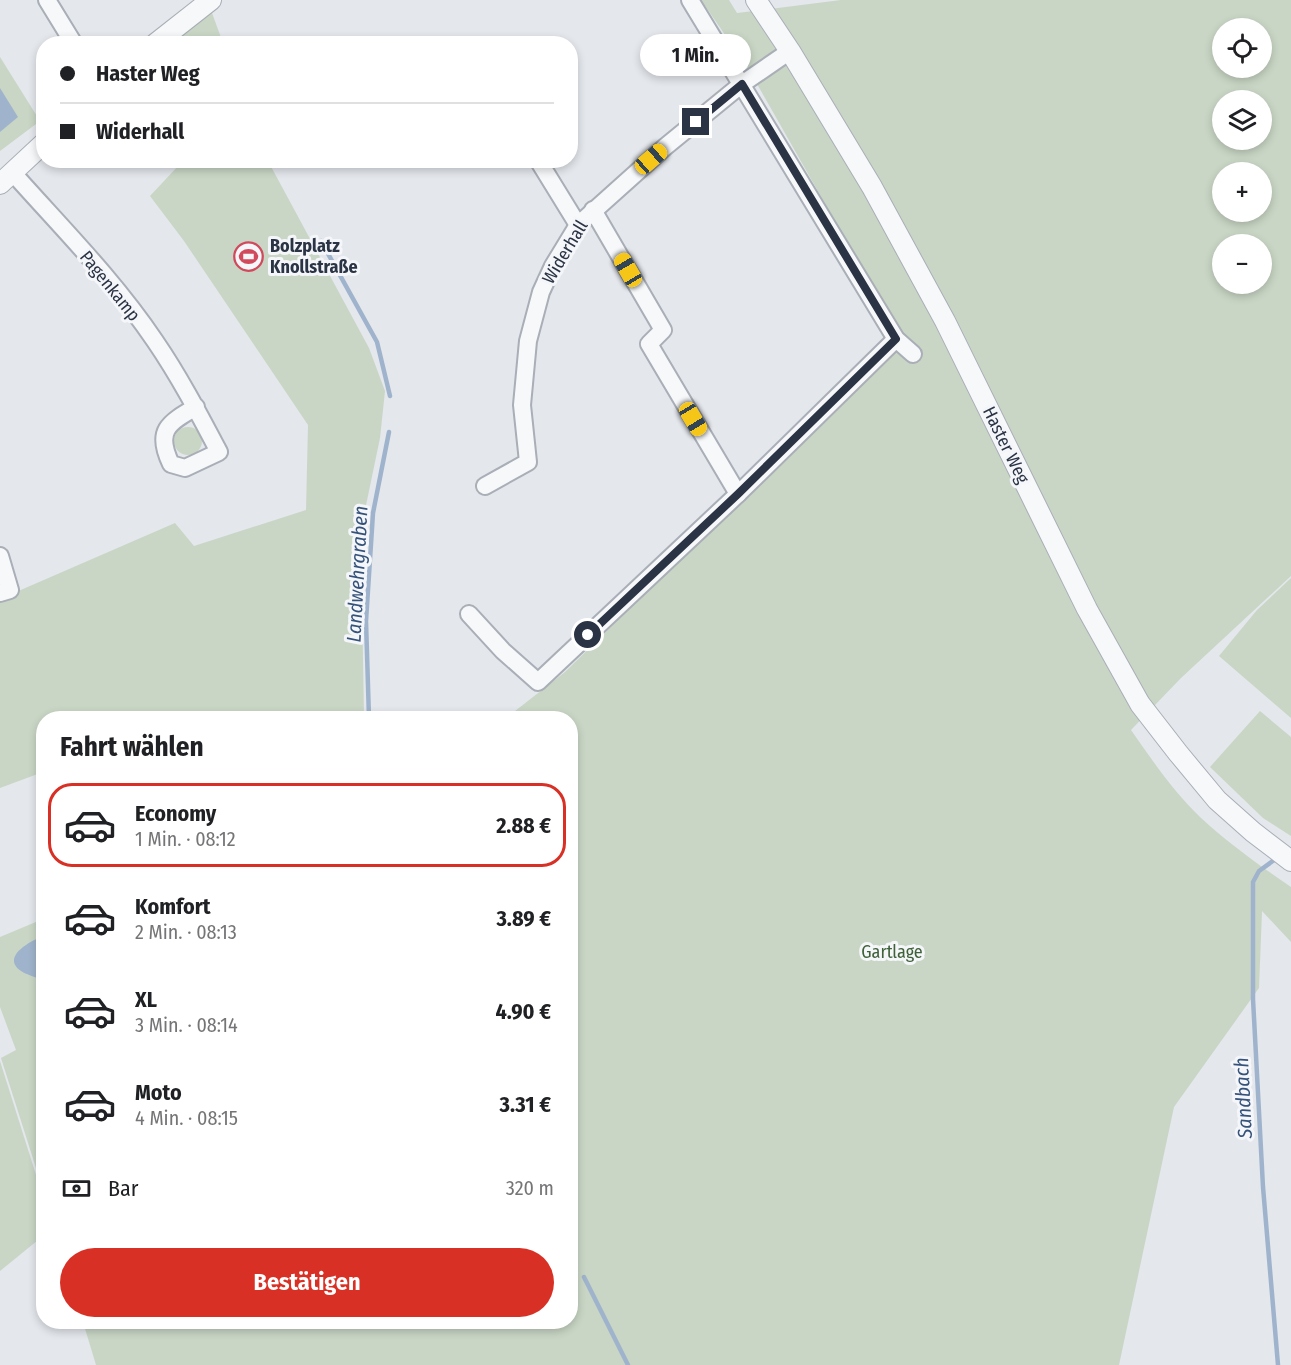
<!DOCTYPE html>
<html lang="de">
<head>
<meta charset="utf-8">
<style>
	:root { --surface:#fff; --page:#f2f2f2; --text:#202124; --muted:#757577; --line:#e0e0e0; --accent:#d93025 }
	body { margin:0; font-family:"Fira Sans Condensed",sans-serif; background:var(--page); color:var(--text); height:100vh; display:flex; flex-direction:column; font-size:22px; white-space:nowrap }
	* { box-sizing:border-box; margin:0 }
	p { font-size:20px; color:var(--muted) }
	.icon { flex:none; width:33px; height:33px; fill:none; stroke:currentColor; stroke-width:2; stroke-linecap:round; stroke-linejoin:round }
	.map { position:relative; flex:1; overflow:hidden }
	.details { position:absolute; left:36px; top:711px; width:542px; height:618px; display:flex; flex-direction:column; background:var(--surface); border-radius:24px; box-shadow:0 3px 9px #0003 }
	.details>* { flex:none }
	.hud { position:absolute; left:36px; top:36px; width:542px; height:132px; border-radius:24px; box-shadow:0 3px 9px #0003; display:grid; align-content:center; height:132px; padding:0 24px; background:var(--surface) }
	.buttons { position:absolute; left:1212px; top:18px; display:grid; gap:12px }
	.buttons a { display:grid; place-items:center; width:60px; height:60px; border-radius:50%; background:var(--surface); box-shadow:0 3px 9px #0003; font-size:30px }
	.end { position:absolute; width:27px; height:27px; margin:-14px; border:8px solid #2b3445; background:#fff; box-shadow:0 0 0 3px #fff }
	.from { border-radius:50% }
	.bubble { position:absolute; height:42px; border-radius:21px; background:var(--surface); box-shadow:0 3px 9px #0003; font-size:20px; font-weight:700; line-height:42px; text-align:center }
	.car { position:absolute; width:18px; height:36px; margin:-18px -9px; border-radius:8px; box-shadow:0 0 4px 2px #0007; background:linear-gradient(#f5c518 24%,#345 0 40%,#f5c518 0 76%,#345 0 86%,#f5c518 0) }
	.hud b { display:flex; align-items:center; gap:21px; height:57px; font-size:22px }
	.hud b+b { border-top:2px solid var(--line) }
	.hud i { width:15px; height:15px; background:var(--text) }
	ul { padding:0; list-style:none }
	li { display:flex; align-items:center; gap:18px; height:84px; margin:0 12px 9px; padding:0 12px; border:3px solid transparent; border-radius:24px }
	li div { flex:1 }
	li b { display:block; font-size:22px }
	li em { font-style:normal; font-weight:700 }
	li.active { border-color:var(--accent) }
	li>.icon { width:54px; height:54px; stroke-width:1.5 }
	h2 { padding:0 24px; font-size:27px; line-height:72px }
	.pay { display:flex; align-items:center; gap:15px; height:66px; padding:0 24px; font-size:22px }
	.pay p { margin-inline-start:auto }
	.primary-button { display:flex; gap:12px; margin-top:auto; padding:12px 24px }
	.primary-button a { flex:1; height:69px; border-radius:36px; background:var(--accent); color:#fff; font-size:24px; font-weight:700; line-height:69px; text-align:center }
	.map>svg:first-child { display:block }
	.green { fill:#c9d6c5; fill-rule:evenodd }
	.water { fill:#9fb4cc }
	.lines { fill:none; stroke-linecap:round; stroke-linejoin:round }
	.stream { stroke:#9fb4cc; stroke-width:4.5 }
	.minor-casing { stroke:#a9aeb7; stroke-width:20 }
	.tertiary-casing { stroke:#a9aeb7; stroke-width:22 }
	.minor { stroke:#f7f8fa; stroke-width:16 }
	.tertiary { stroke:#f7f8fa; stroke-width:20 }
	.route { stroke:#2b3445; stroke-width:8 }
	.labels { text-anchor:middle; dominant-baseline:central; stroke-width:6; stroke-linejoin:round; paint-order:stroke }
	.poi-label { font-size:18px; font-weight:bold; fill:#2b3445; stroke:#f4f6f9; text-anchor:start }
	.street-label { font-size:18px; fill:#2b3445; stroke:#f4f6f9 }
	.park-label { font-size:18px; fill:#3f6138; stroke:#f4f6f9 }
	.water-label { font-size:20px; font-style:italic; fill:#34527a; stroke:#f4f6f9 }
</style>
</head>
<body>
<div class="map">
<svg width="1291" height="1365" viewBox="0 0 1291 1365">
	<rect width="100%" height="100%" fill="#e4e7ec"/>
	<!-- green -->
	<g class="green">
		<path d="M 701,0 L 729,0 L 737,13 L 841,0 L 1291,0 L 1291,576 L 1181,678 L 1131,730 C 1152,760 1173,791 1200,817 C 1228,843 1259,865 1291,887 L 1291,942 L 1262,911 L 1259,988 L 1174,1107 L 1119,1365 L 96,1365 L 83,1322 L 570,1322 L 570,718 L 506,718 L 565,672 L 903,341 L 748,68 ZM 1222,28 L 1262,28 L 1262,68 L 1222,68 ZM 1222,100 L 1262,100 L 1262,140 L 1222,140 ZM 1222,172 L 1262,172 L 1262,212 L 1222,212 ZM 1222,244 L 1262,244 L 1262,284 L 1222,284 Z"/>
		<polygon points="212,13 223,43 171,44"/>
		<polygon points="0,57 40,121 0,151"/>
		<polygon points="174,161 268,161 369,348 385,391 380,438 365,510 362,600 364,718 44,718 43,772 0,788 0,599 175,523 194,546 306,510 308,425 184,241 150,196 179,165"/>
		<circle cx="188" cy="441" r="14"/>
		<polygon points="1291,578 1291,718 1219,656 1257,610"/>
		<polygon points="1260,711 1291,737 1291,836 1263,818 1210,767"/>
		<polygon points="43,919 43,1190 1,1058 16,1050 0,1007 0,937"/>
		<polygon points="0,1061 43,1197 43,1236 0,1271"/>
	</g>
	<!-- water -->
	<g class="water">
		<polygon points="0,88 18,117 0,132"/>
		<path d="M 43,936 L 43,980 C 36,977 27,975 21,971 C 0,956 33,940 43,936 Z"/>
	</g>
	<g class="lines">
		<!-- stream -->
		<g class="stream">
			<polyline points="321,241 377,342 390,396"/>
			<polyline points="369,718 366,621 373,513 389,432"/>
			<polyline points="1277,858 1259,871 1253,882 1253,999 1263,1187 1278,1365"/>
			<polyline points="570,1249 572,1253"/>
			<polyline points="584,1277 628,1365"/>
		</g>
		<defs>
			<g id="minor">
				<polyline points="47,0 74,44"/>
				<polyline points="690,0 896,339 913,354"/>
				<polyline points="538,160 578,225"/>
				<path d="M 13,173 C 61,227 114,280 155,341 C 179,376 199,414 219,452 L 185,468 L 171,464 C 155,431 168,423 196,407"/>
				<polyline points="593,210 663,330 649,344 738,494"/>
				<polyline points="485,486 528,462 522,405 528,341 541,292 553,266 578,225 665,147 742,84 790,51"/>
				<polyline points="0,556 10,590 0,593"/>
				<polyline points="469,614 503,651 538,682 738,494 896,339"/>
			</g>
			<g id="tertiary">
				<polyline points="756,0 790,51 872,187 945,321 1087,609 1140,704 1178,753 1217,800 1253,832 1291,861"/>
				<polyline points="155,44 211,0"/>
				<polyline points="0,184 44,143"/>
			</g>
		</defs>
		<!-- minor casing -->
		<use href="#minor" class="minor-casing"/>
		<!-- tertiary casing -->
		<use href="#tertiary" class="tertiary-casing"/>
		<!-- minor -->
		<use href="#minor" class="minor"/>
		<!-- tertiary -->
		<use href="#tertiary" class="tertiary"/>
	</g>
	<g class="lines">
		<!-- route -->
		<polyline class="route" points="588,635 738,494 896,339 742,84 696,122"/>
	</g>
	<!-- icons -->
	<defs>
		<symbol id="stadium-ring" viewBox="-11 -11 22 22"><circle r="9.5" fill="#f4f6f9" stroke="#d1495b" stroke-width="1.5"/><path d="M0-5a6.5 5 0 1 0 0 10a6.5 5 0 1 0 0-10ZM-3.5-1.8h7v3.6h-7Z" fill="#d1495b"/></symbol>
	</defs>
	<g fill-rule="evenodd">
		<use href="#stadium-ring" x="232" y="240" width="33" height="33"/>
	</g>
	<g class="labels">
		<!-- poi labels -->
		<g class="poi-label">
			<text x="270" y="246">Bolzplatz<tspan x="270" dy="21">Knollstraße</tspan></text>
		</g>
		<!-- street labels -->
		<g class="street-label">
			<text transform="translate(565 252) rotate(-59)">Widerhall</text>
			<text transform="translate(110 286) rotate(51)">Pagenkamp</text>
			<text transform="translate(1006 445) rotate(64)">Haster Weg</text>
		</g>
		<!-- park labels -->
		<g class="park-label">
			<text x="892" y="952">Gartlage</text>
		</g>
		<!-- water labels -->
		<g class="water-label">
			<text transform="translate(357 574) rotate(-87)">Landwehrgraben</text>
			<text transform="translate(1243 1098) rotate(-93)">Sandbach</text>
		</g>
	</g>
</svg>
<div class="buttons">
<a><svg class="icon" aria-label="locate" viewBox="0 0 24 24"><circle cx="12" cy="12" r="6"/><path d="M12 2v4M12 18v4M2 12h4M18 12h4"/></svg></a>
<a><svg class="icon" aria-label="layers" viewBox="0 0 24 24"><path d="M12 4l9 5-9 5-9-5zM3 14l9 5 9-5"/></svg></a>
<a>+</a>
<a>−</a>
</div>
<i class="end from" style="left:588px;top:635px"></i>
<i class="end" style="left:696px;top:122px"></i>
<div class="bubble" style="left:640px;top:34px;width:111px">1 Min.</div>
<i class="car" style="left:651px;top:159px;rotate:49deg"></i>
<i class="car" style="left:628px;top:270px;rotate:330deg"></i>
<i class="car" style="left:693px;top:419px;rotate:149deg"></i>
<div class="hud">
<b><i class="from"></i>Haster Weg</b>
<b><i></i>Widerhall</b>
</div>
<section class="details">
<h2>Fahrt wählen</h2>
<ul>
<li class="active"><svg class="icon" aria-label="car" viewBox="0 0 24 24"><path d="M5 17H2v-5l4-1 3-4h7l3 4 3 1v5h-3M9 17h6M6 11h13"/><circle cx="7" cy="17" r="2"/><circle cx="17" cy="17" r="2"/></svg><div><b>Economy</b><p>1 Min. · 08:12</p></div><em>2.88 €</em></li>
<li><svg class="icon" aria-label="car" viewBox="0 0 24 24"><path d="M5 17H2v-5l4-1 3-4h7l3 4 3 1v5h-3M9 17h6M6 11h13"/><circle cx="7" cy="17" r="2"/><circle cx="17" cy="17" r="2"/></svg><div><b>Komfort</b><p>2 Min. · 08:13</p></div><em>3.89 €</em></li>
<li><svg class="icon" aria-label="car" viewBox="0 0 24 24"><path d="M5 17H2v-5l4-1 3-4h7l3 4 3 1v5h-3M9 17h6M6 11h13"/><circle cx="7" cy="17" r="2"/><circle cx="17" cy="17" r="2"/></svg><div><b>XL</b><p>3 Min. · 08:14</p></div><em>4.90 €</em></li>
<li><svg class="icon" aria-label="car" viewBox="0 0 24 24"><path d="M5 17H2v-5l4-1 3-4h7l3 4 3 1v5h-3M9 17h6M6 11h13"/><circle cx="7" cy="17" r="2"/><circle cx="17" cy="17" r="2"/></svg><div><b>Moto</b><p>4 Min. · 08:15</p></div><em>3.31 €</em></li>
</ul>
<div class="pay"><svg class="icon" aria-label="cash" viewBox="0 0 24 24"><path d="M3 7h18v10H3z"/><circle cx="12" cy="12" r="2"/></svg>Bar<p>320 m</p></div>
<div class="primary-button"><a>Bestätigen</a></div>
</section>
</div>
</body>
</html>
